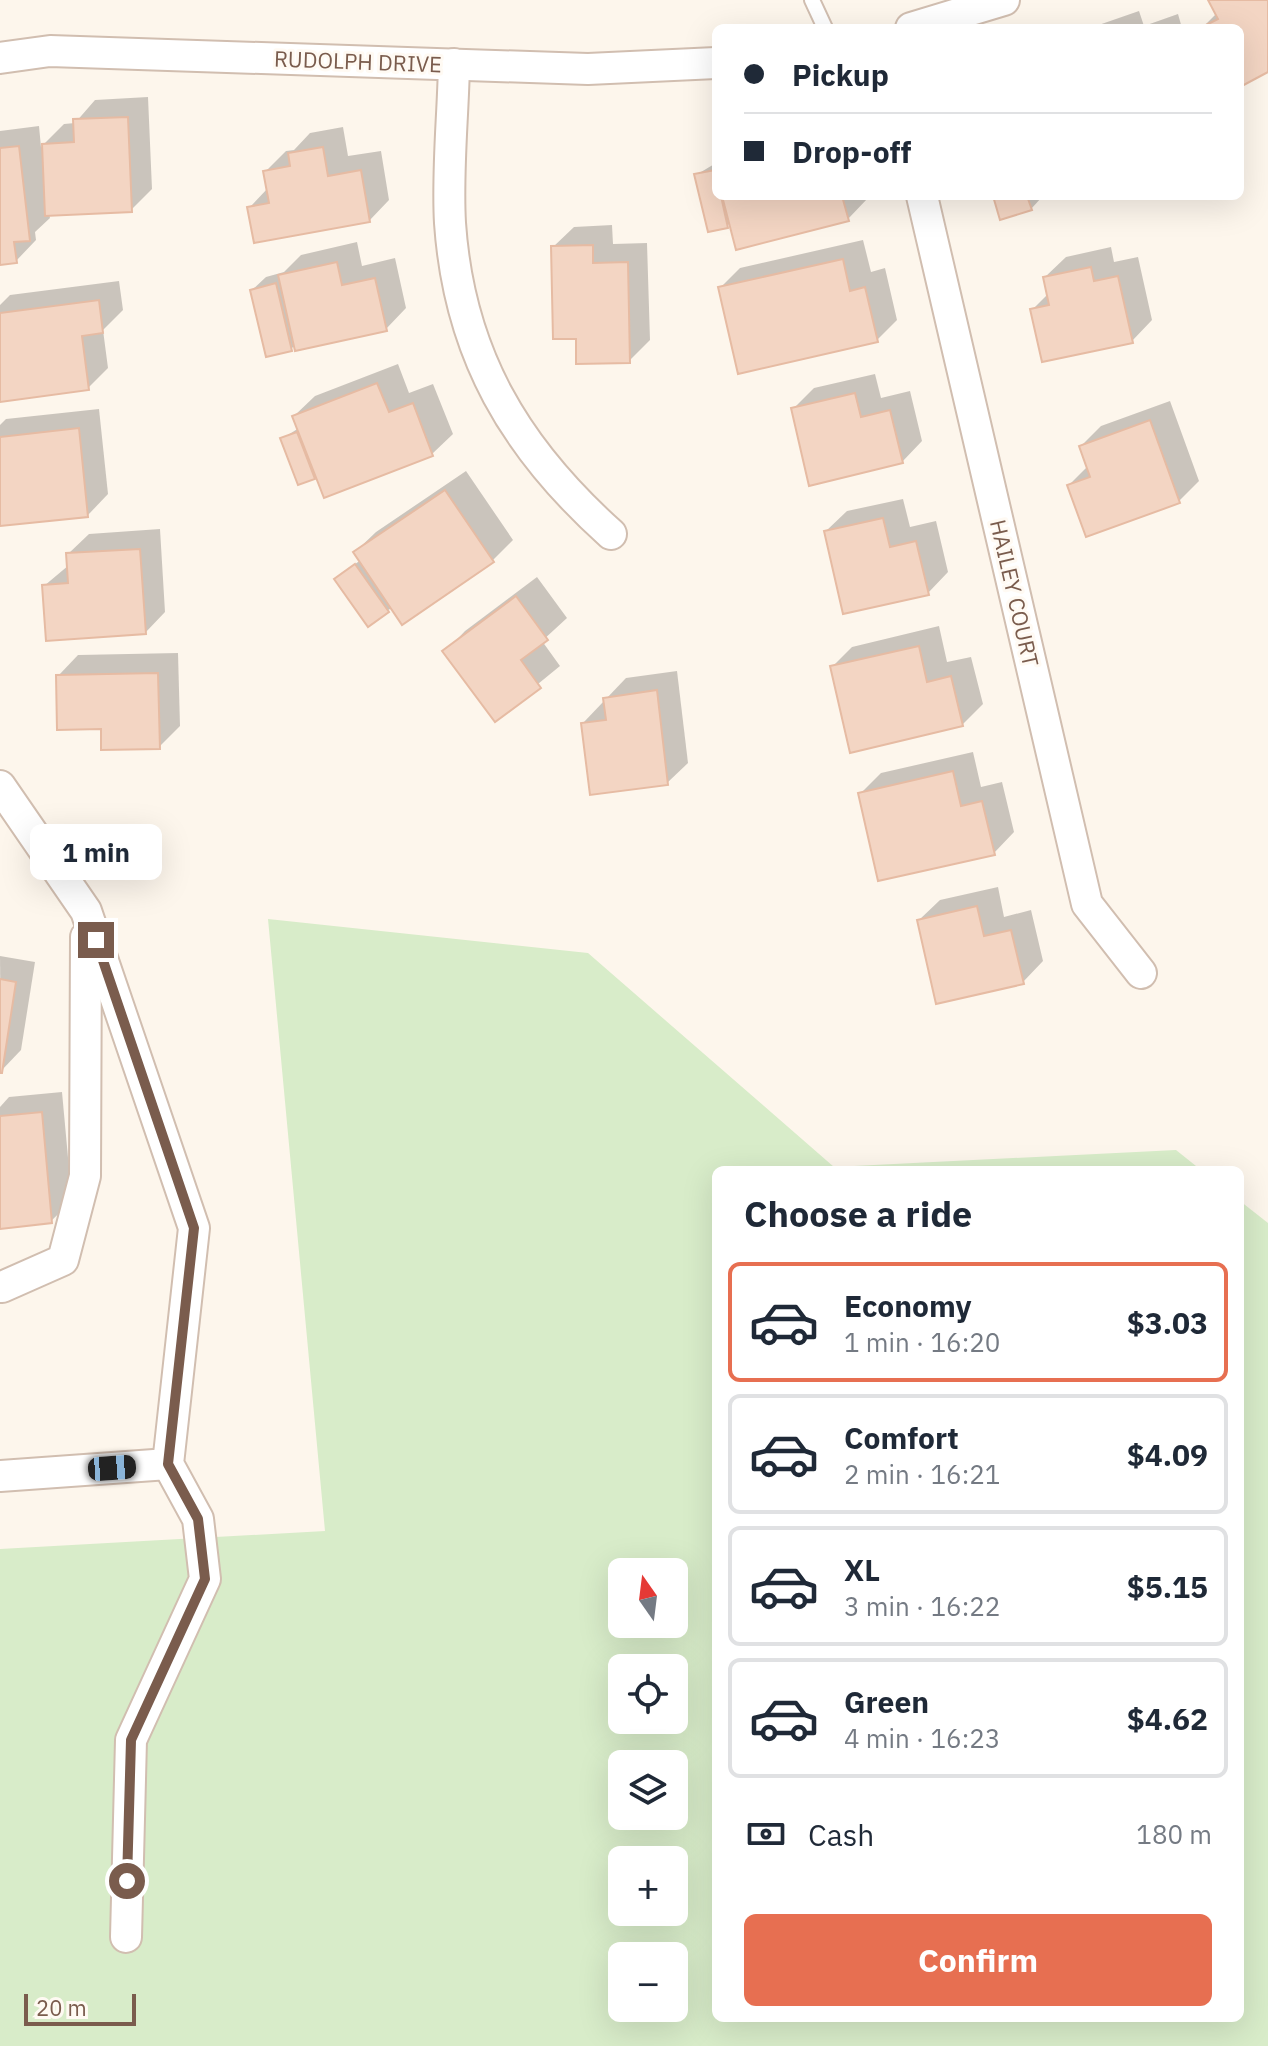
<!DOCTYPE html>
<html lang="en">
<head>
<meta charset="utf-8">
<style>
	:root { --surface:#fff; --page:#f6f6f7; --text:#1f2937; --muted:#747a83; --line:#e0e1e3; --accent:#e76f51 }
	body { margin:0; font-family:"IBM Plex Sans",sans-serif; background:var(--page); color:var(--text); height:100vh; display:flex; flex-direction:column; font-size:30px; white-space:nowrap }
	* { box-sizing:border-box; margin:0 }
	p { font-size:26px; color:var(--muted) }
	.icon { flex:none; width:44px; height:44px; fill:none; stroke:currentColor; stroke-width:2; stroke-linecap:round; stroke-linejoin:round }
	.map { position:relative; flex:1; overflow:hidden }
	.details { position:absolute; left:712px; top:1166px; width:532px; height:856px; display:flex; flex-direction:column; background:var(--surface); border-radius:12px; box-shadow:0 8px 32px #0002 }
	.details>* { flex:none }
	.hud { position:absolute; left:712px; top:24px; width:532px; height:176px; border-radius:12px; box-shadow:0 8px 32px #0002; display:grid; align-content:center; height:176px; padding:0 32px; background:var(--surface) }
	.needle { width:52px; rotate:346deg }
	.controls { position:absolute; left:608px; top:1558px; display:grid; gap:16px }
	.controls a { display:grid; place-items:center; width:80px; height:80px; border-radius:12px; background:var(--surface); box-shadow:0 8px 32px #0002; font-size:40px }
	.scale { position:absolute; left:24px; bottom:20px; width:112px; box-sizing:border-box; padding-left:8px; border:4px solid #7a5c4d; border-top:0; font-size:22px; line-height:28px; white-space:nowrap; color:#7a5c4d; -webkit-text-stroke:6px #fffaf3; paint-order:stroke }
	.end { position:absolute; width:36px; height:36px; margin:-18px; border:10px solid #7a5c4d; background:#fff; box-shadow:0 0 0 4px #fff }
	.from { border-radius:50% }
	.bubble { position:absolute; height:56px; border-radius:12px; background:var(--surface); box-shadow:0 8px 32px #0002; font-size:26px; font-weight:800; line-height:56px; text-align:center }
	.car { position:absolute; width:24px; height:48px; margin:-24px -12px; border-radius:10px; box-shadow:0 0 6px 2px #0007; background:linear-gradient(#222 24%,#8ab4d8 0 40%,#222 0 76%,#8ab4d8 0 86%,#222 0) }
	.hud b { display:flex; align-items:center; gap:28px; height:76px; font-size:30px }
	.hud b+b { border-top:2px solid var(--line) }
	.hud i { width:20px; height:20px; background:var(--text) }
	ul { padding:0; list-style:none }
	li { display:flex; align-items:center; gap:24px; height:120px; margin:0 16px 12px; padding:0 16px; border:4px solid var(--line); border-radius:12px }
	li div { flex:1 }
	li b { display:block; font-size:30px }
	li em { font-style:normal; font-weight:800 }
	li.active { border-color:var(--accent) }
	li>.icon { width:72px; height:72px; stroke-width:1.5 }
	h2 { padding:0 32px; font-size:36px; line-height:96px }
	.pay { display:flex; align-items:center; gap:20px; height:88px; padding:0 32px; font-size:30px }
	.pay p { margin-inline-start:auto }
	.button { display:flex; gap:16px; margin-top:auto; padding:16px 32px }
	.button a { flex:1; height:92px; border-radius:12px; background:var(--accent); color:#fff; font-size:32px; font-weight:800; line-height:92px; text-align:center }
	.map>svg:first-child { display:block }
	.green { fill:#d8ecc9; fill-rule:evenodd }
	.shadow { fill:#0003 }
	.building { fill:#f3d5c3; stroke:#e6bba3; stroke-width:2 }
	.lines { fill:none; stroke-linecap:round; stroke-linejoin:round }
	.lane-casing { stroke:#d1beb0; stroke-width:18 }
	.street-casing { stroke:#d1beb0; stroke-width:34 }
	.lane { stroke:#fff; stroke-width:14 }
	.street { stroke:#fff; stroke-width:30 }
	.route { stroke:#7a5c4d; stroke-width:10 }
	.labels { text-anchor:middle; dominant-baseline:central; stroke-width:6; stroke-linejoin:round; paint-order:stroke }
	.street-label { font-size:22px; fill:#7a5c4d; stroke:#fffaf3 }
</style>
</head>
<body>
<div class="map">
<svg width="1268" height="2046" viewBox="0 0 1268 2046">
	<rect width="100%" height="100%" fill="#fdf6ec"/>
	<!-- green -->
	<path class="green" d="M 268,919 L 588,953 L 834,1167 L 1176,1150 L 1201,1170 L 716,1170 L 716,2018 L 1240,2018 L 1240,1201 L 1268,1223 L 1268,2046 L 0,2046 L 0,1549 L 325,1531 ZM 622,1572 L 674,1572 L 674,1624 L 622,1624 ZM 622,1668 L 674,1668 L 674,1720 L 622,1720 ZM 622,1764 L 674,1764 L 674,1816 L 622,1816 ZM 622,1860 L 674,1860 L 674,1912 L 622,1912 ZM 622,1956 L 674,1956 L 674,2008 L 622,2008 Z"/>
	<!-- shadow -->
	<g class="shadow">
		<polygon points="1210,0 1268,0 1268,70 1240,85 1240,28 1202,28 1217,13"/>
		<polygon points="1139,11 1144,26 1178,14 1182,28 1090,28"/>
		<polygon points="148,97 152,189 131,210 49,214 50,218 35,232 36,240 16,261 0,263 0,131 39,126 41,147 64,124 75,123 95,100"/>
		<polygon points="343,127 348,156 381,151 389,200 369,221 250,207 268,188 265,172 286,151 294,150 310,133"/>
		<polygon points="716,163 716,196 868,198 848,219 731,222 727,226 696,175"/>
		<polygon points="995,196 1043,196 1031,209"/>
		<polygon points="612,225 613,244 647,243 650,340 629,361 578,337 553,247 574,227"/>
		<polygon points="863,240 871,272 885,268 897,320 877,340 720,288 740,268"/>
		<polygon points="357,242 362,266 395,258 406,308 386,329 296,344 291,349 252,290 266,277 284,272 301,255"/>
		<polygon points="1111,247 1114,262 1138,257 1152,320 1132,341 1032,310 1048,294 1045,277 1066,257"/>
		<polygon points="119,281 123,310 103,330 108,368 88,388 0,400 0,305 10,295"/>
		<polygon points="398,364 409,393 433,384 453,434 432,454 314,478 283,438 299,428 294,416 315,396"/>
		<polygon points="875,374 881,398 910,391 922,441 902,462 793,409 814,388"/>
		<polygon points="1170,401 1199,481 1179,501 1069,485 1088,466 1081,446 1101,426"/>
		<polygon points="99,409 108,494 88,515 0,524 0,425 6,419"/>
		<polygon points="466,471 513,540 492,561 388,610 343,572 361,560 355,552 376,532"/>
		<polygon points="903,499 910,527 936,521 948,572 928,593 826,531 847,511"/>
		<polygon points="160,529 165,612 145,633 44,586 69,565 68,554 89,534"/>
		<polygon points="537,577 567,618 542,641 560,666 495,719 445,652 465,631"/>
		<polygon points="939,626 947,662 971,657 983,704 962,725 832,667 852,647"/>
		<polygon points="178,653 180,726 159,747 103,727 58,676 78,655"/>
		<polygon points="677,671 688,763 667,783 583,723 626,678"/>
		<polygon points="973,752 981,787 1002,782 1014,832 994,853 860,794 881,773"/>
		<polygon points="998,887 1004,917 1031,910 1043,961 1023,982 919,920 940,900"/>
		<polygon points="0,956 35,962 21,1050 1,1071"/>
		<polygon points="62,1092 72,1201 51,1221 0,1227 0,1107 9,1097"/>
	</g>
	<!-- building -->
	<g class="building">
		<polygon points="1208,0 1268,0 1268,72 1240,87 1240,28 1200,28 1218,19"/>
		<polygon points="128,117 132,212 45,216 42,144 74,142 73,119"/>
		<polygon points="19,146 30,241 14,242 17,263 0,265 0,148"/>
		<polygon points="323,147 328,176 361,170 370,222 254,243 247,207 269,203 263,171 290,166 288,153"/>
		<polygon points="715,170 716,196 721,196 728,228 708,232 694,174"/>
		<polygon points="722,196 842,196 849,221 736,250"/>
		<polygon points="993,196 1027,196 1032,210 1000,220"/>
		<polygon points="593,245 593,263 628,262 630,363 576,364 576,339 553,339 551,246"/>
		<polygon points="843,259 850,291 865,287 878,342 738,374 718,287"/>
		<polygon points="337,262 342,285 375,278 387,331 295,351 278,275"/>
		<polygon points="1091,267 1094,281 1118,276 1133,343 1042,362 1030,309 1049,305 1043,277"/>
		<polygon points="276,283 292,351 266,357 250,290"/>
		<polygon points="99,300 103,333 82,336 89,390 0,402 0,313"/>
		<polygon points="377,383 389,412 413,403 433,456 324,498 292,416"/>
		<polygon points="855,393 861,417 890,410 903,463 809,486 791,408"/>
		<polygon points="1150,420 1180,503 1086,537 1067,485 1090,477 1079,446"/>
		<polygon points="79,428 88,517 0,526 0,437"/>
		<polygon points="297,432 315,479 298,485 280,438"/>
		<polygon points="445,490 494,562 402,625 353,552"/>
		<polygon points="883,518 890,547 916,541 929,595 843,614 824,531"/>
		<polygon points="140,549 146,634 46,641 42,585 68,583 66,553"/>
		<polygon points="355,564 389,612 368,627 334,579"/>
		<polygon points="516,596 548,640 521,660 541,688 495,722 442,651"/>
		<polygon points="919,646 927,682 951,676 963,726 850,753 830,666"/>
		<polygon points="158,673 160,749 101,750 101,729 57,730 56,675"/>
		<polygon points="657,690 668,785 590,795 581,723 606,720 603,698"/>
		<polygon points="953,771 961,806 982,801 995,855 878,881 858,793"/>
		<polygon points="977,906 984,936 1011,930 1024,984 936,1004 917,920"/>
		<polygon points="0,979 16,982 2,1073 0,1073"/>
		<polygon points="42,1112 52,1223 0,1229 0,1116"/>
	</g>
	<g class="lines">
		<defs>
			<polyline id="lane" points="812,0 825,28"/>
			<g id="street">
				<polyline points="911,28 1004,0"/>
				<polyline points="0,58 50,51 588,69 716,63"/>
				<path d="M 454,64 C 453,117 447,171 450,223 C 459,354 515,448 611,534"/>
				<polyline points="922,196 1087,904 1141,973"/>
				<polyline points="0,786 86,911 194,1228 168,1464 198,1519 205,1579 131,1740 126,1937"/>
				<polyline points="2,1287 63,1260 85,1176 86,937"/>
				<polyline points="0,1476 168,1464"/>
			</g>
		</defs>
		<!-- lane casing -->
		<use href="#lane" class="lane-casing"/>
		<!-- street casing -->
		<use href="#street" class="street-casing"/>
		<!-- lane -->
		<use href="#lane" class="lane"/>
		<!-- street -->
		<use href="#street" class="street"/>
	</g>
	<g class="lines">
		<!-- route -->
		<polyline class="route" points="96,940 194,1228 168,1464 198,1519 205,1579 131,1740 127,1881"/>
	</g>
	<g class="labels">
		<!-- street labels -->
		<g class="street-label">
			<text transform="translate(358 61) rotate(2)">RUDOLPH DRIVE</text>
			<text transform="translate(1015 593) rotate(77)">HAILEY COURT</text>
		</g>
	</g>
</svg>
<div class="controls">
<a><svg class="needle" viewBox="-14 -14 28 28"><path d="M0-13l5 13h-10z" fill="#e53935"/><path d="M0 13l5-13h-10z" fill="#747a83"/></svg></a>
<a><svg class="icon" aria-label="locate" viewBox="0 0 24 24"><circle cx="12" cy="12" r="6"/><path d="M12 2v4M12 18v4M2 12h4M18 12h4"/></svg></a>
<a><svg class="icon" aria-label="layers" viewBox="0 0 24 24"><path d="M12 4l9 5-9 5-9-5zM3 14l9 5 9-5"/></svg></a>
<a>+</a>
<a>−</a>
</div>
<div class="scale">20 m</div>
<i class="end from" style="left:127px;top:1881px"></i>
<i class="end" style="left:96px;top:940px"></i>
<div class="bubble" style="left:30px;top:824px;width:132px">1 min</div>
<i class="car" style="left:112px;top:1468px;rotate:86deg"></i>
<div class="hud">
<b><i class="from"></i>Pickup</b>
<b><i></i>Drop-off</b>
</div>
<section class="details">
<h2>Choose a ride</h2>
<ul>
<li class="active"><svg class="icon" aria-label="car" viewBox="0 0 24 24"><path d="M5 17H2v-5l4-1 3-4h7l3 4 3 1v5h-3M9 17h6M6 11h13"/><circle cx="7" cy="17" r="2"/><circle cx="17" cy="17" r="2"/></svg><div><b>Economy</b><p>1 min · 16:20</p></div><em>$3.03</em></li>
<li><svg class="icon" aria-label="car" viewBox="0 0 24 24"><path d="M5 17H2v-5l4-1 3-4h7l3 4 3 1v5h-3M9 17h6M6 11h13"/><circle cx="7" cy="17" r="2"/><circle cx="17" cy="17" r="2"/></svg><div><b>Comfort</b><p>2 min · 16:21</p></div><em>$4.09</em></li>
<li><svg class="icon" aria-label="car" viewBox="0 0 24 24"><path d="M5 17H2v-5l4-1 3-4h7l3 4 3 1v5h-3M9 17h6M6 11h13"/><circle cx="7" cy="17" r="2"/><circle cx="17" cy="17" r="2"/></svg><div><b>XL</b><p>3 min · 16:22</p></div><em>$5.15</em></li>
<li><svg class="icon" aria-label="car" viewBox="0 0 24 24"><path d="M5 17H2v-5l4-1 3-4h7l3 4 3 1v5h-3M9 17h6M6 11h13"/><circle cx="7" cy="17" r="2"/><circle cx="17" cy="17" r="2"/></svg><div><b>Green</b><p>4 min · 16:23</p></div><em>$4.62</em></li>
</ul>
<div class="pay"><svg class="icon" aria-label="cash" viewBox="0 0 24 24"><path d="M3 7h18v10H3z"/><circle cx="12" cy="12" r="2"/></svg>Cash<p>180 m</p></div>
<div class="button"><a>Confirm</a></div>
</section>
</div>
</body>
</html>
